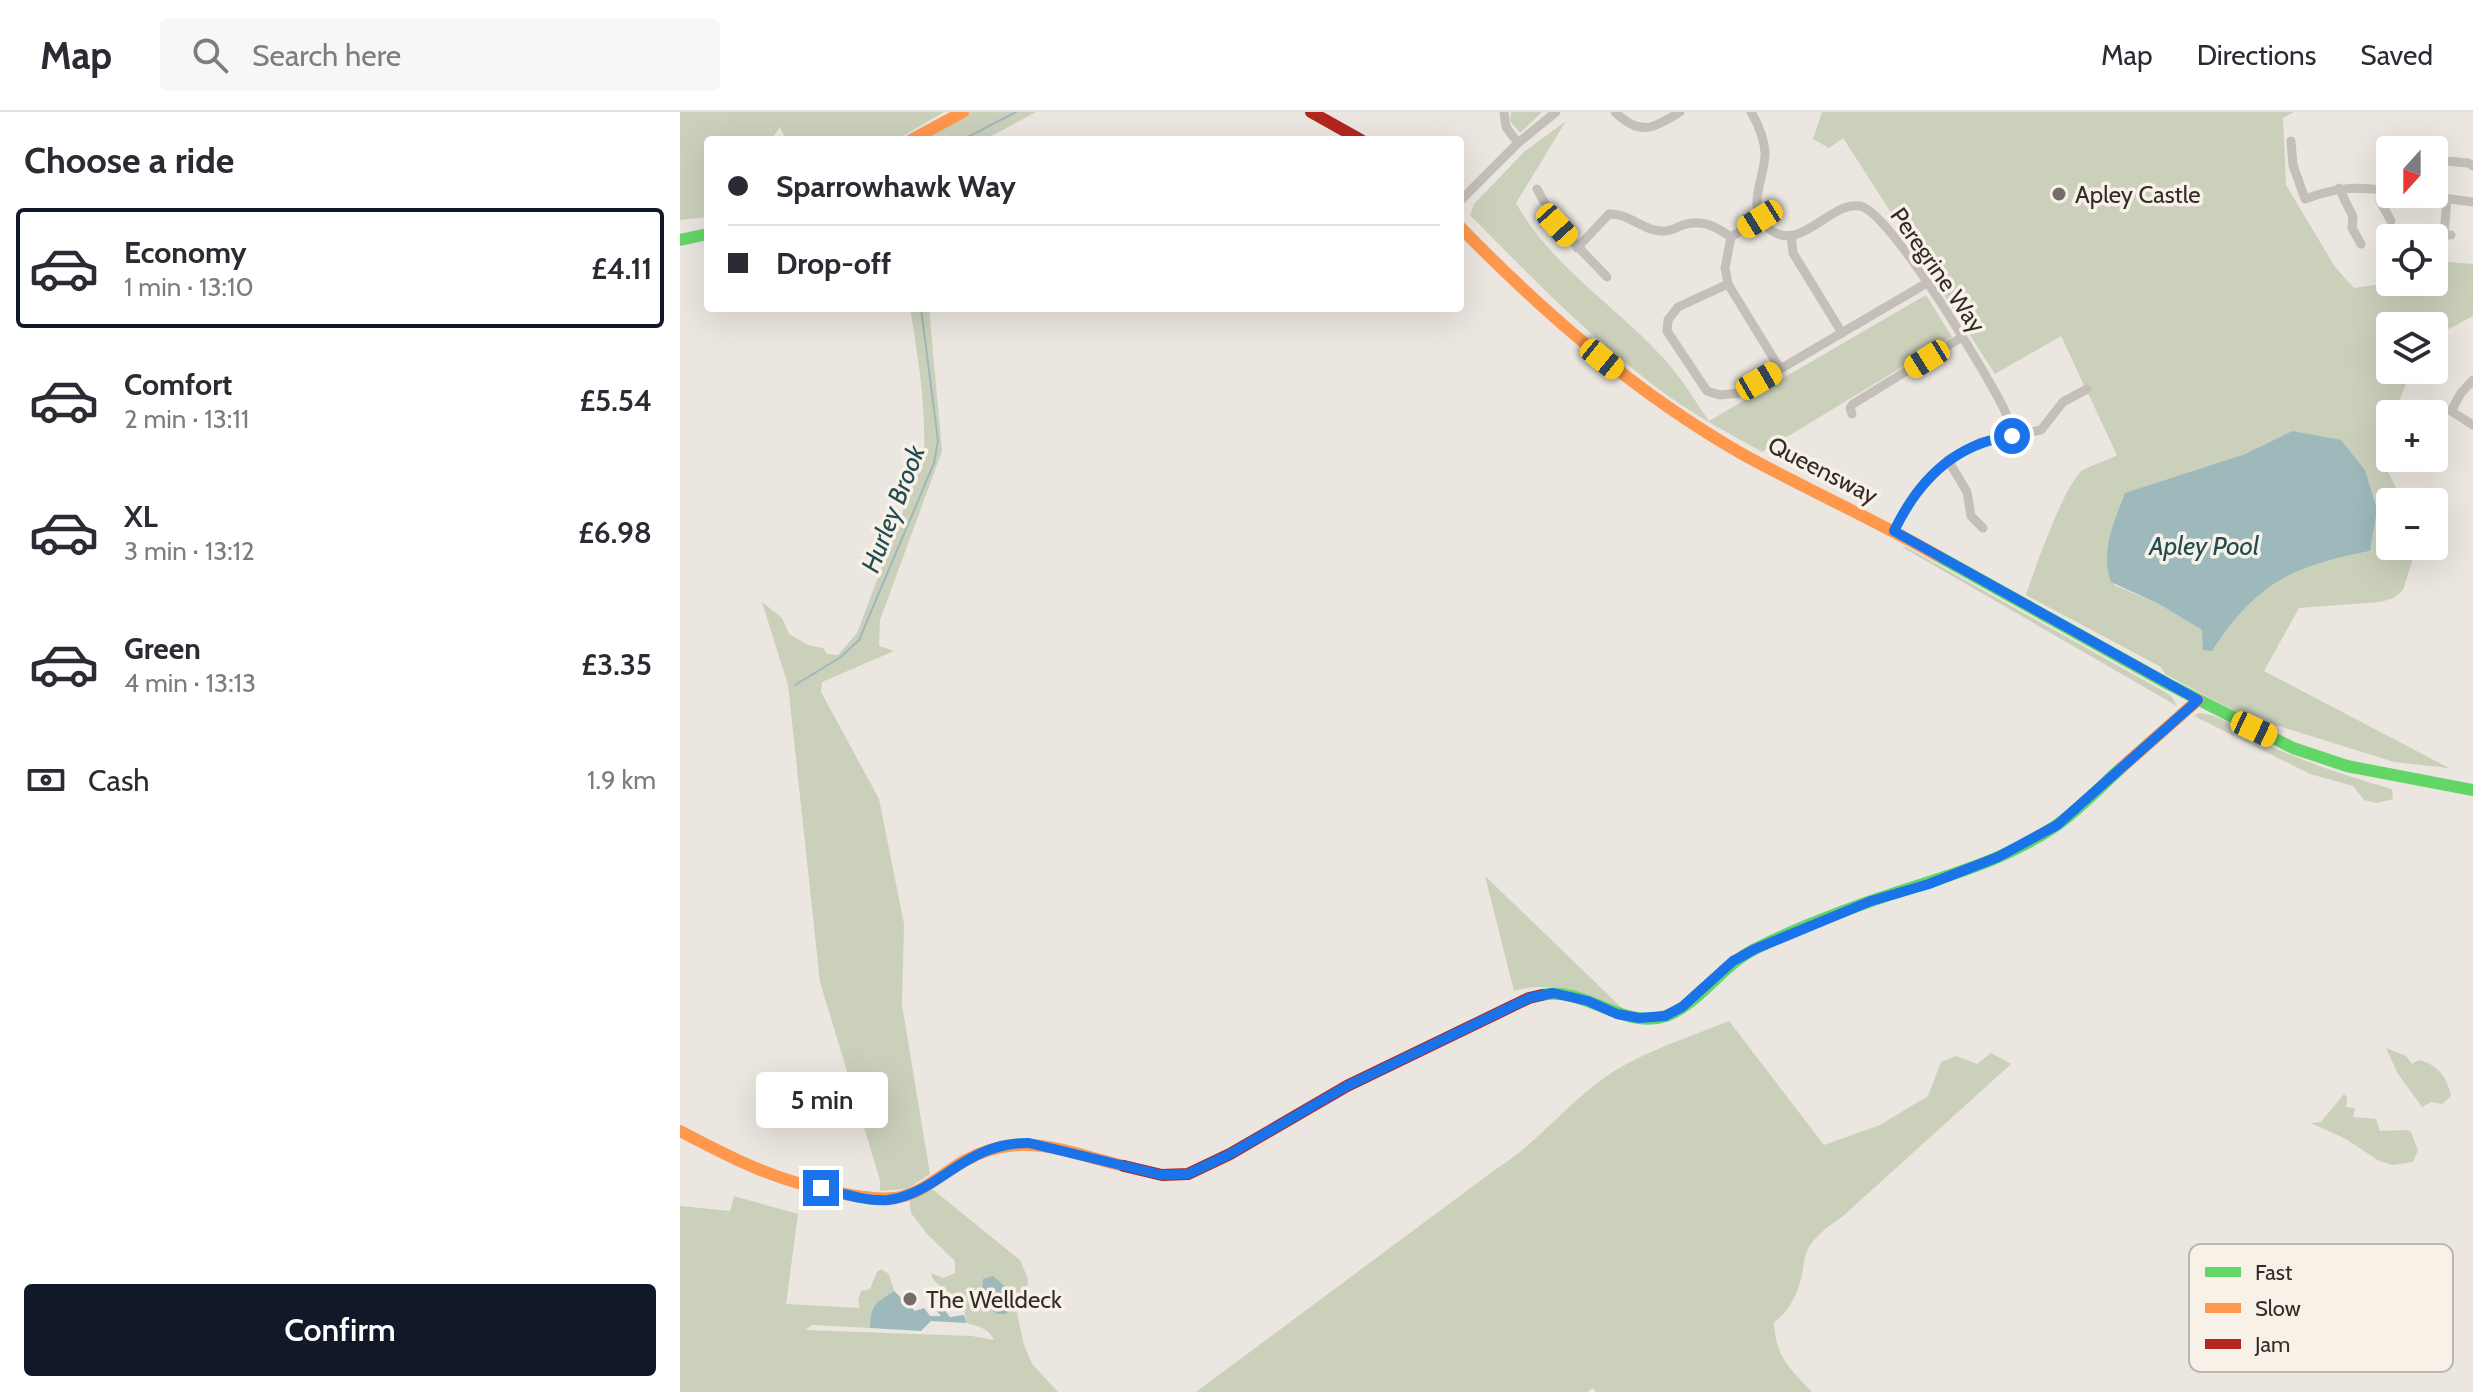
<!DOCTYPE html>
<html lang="en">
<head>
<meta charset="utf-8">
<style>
	:root { --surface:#fff; --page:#f7f7f7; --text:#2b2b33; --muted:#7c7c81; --line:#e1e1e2; --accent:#111827 }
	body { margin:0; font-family:Cabin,sans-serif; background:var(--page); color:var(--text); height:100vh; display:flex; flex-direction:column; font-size:30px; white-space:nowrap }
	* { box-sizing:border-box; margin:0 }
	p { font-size:26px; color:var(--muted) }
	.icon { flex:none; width:44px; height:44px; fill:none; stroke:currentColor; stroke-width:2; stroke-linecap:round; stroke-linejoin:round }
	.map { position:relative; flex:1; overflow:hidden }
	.side { display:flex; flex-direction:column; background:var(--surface); width:680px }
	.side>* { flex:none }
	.hud { position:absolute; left:24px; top:24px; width:760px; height:176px; border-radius:8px; box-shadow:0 8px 32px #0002; display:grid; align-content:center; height:176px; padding:0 24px; background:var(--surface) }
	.needle { width:52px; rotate:201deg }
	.controls { position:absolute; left:1696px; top:24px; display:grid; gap:16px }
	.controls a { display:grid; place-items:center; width:72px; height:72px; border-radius:8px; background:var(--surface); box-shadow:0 8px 32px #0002; font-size:40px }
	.end { position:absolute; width:36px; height:36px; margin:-18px; border:10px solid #1a73e8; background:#fff; box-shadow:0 0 0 4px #fff }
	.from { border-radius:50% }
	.bubble { position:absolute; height:56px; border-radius:8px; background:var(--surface); box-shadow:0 8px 32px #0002; font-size:26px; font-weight:600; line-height:56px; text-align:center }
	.car { position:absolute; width:24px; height:48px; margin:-24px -12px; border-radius:10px; box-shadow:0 0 6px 2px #0007; background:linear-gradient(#f5c518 24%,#345 0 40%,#f5c518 0 76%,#345 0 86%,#f5c518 0) }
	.hud b { display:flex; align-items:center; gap:28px; height:76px; font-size:30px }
	.hud b+b { border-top:2px solid var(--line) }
	.hud i { width:20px; height:20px; background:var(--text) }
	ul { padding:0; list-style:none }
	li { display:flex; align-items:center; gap:24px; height:120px; margin:0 16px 12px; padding:0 8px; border:4px solid transparent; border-radius:8px }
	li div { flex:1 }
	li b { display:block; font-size:30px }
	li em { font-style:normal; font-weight:600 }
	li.current { border-color:var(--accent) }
	li>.icon { width:72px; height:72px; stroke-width:1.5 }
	h2 { padding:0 24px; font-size:36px; line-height:96px }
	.pay { display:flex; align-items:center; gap:20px; height:88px; padding:0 24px; font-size:30px }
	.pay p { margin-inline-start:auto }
	.button { display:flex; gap:16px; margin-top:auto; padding:16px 24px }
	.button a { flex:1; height:92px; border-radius:8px; background:var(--accent); color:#fff; font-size:32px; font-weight:600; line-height:92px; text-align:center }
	header { display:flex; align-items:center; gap:48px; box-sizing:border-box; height:112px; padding:0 40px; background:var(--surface); border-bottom:2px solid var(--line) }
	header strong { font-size:38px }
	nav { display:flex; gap:44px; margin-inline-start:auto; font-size:28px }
	.search { width:560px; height:72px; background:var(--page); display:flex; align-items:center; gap:20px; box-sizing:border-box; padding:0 28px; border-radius:8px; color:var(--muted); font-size:30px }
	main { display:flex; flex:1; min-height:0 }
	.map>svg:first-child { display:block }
	.green { fill:#cbd0bb; fill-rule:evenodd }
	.water { fill:#9db9bb }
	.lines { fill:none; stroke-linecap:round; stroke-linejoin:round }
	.stream { stroke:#9db9bb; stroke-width:2 }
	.street { stroke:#c4bfb9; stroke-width:9 }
	.fast { stroke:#63d668; stroke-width:12 }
	.slow { stroke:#ff974d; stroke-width:12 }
	.jam { stroke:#b3261e; stroke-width:12 }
	.route { stroke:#1a73e8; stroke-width:10 }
	.poi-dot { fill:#746d68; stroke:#f8f1e7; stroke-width:3 }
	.labels { text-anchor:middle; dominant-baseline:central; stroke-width:7; stroke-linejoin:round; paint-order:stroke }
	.poi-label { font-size:24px; fill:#342c28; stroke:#f8f1e7; text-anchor:start }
	.street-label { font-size:24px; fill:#342c28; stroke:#f8f1e7 }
	.water-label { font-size:26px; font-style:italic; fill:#204c53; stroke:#f8f1e7 }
	.key { fill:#f8f1e7; stroke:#bdb6ae; stroke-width:2 }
	.key-label { font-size:22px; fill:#342c28 }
</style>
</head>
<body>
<header>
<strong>Map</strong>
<div class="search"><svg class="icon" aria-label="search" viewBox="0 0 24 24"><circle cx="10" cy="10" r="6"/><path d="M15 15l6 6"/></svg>Search here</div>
<nav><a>Map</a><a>Directions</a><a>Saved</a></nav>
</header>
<main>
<section class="side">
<h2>Choose a ride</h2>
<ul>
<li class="current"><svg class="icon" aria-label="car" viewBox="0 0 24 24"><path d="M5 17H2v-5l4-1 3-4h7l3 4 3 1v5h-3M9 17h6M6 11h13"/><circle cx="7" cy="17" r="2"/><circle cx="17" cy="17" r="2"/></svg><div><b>Economy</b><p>1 min · 13:10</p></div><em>£4.11</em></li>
<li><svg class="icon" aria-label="car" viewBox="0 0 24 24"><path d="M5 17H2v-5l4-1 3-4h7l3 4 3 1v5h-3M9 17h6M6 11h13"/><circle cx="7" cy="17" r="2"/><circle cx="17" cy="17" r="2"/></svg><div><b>Comfort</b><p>2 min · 13:11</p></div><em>£5.54</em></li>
<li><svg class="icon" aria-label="car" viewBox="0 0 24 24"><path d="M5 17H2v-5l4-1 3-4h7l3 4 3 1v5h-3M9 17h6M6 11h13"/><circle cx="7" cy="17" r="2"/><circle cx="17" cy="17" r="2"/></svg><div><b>XL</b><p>3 min · 13:12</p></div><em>£6.98</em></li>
<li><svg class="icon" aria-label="car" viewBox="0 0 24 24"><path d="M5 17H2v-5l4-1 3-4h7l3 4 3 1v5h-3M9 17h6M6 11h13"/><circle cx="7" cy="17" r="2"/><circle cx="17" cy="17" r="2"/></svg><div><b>Green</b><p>4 min · 13:13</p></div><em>£3.35</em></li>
</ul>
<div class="pay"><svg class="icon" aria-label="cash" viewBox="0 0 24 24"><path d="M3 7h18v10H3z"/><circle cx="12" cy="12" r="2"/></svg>Cash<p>1.9 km</p></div>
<div class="button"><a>Confirm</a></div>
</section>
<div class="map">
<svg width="1793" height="1280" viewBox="0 0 1793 1280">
	<rect width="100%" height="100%" fill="#ebe6e0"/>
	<!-- green -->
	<g class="green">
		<polygon points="0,0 264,0 216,28 106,28 100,15 91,28 28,28 28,105 0,108"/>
		<polygon points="290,0 356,0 304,28 237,28"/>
		<polygon points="831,0 862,0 840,21 830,9"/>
		<path d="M 1142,0 L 1614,0 L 1603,6 L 1606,73 L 1655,155 L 1674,176 L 1708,171 L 1746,174 L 1746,170 L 1754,170 L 1754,149 L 1793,152 L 1793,204 L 1765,219 L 1754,234 L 1754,214 L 1710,214 L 1710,258 L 1736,258 L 1726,272 L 1714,302 L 1710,302 L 1710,313 L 1699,341 L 1723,390 L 1710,390 L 1710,434 L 1737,434 L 1723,478 L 1714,486 L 1700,490 L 1619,496 L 1584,559 L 1769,656 L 1714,650 L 1560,602 L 1485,562 L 1481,555 L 1346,483 C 1354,459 1385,370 1403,358 C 1413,352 1427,349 1437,343 L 1381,224 L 1315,262 L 1163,26 L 1149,36 L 1133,27 ZM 1612,319 L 1690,439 C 1611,454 1577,471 1531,539 L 1522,518 L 1479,492 L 1434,473 L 1446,381 L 1565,342 Z"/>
		<path d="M 886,9 L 836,91 C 872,156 937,194 986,249 C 1002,267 1015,289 1029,309 L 1246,183 L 1272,225 L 1082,340 C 1052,323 1020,306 991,286 C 917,233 854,168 790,103 L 794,92 L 844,40 Z"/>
		<path d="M 230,196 L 249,196 L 262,339 L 200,508 L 199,534 L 214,539 L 142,570 L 141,580 L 199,687 L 224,812 L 222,893 L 250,1062 L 227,1077 L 200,1079 L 200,1068 L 140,870 L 108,573 L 82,490 L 102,506 L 109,522 L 128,533 L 143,536 L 147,542 L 158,543 L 177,521 L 244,343 C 246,293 238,245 230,196 Z"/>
		<polygon points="1222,435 1226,435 1485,580 1492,585 1497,594"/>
		<path d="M 1519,601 C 1541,602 1562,621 1582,630 C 1624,650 1668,665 1712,677 L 1713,687 L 1697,691 L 1684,688 L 1673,674 L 1630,662 L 1514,604 Z"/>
		<path d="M 805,764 L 946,900 C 910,885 874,867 834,879 Z"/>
		<path d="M 1049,909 L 1144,1033 L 1200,1013 L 1248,984 L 1261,950 L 1276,944 L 1297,952 L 1311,941 L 1331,952 L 1162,1105 C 1150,1113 1137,1122 1129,1135 C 1123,1145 1124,1157 1121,1167 C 1117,1183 1108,1201 1094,1210 C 1096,1246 1108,1254 1132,1280 L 916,1280 L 913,1276 L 907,1280 L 516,1280 L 816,1057 C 855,1033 883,996 920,969 C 957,941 1006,927 1049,909 Z"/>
		<path d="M 1706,936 L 1726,944 L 1732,952 L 1739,948 C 1758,953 1767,965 1771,984 L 1762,992 L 1751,990 L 1742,995 L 1718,962 Z"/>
		<polygon points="1664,982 1667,985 1666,995 1675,996 1673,1005 1696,1007 1700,1019 1726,1018 1731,1020 1738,1038 1733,1050 1713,1053 1699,1049 1666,1027 1631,1011 1641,1010"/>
		<path d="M 251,1076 L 340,1148 L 348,1167 L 346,1187 L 340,1188 L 313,1164 L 326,1202 L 335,1192 L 344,1233 L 352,1252 L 378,1280 L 0,1280 L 0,1094 L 50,1099 L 54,1084 L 118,1102 L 106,1192 L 180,1196 L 178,1188 L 181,1179 L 190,1177 L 197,1160 L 201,1157 L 209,1162 L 214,1179 C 194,1192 191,1192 190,1216 L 132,1213 L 125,1218 L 292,1224 L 314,1228 C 309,1216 297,1214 286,1211 C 284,1206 286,1201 284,1197 C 279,1179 254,1178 251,1161 L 263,1166 L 275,1161 L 275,1149 L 247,1122 L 231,1101 L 229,1087 Z"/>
	</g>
	<!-- water -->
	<g class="water">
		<path d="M 1612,319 L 1661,328 L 1685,358 L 1697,397 L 1690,439 C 1612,454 1576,471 1532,539 L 1523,538 L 1522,518 L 1479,492 L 1431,470 C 1420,438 1434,411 1445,381 L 1565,342 Z"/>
		<polygon points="313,1164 335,1183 335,1192 326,1202 317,1202 302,1190 303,1167"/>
		<path d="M 214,1179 L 235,1199 L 244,1196 L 250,1204 L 261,1204 L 257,1199 L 262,1195 L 270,1205 L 284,1203 L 286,1211 L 251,1209 L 241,1219 L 190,1216 C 191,1192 194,1192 214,1179 Z"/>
	</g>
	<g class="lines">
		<!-- stream -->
		<g class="stream">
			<polyline points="282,28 336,0"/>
			<polyline points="115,573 161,545 179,528 254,351 258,329 241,196"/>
		</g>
		<!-- street -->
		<g class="street">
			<polyline points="824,0 826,15 838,31"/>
			<path d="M 935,0 C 961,25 973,16 1000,0"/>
			<path d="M 1071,0 C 1078,12 1084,25 1085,40 C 1086,64 1065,95 1087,115 C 1120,145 1148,89 1180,94 C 1210,99 1307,263 1323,295 C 1328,304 1330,313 1332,324"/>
			<path d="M 1611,29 L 1613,53 L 1625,87 C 1658,75 1675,74 1710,79"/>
			<polyline points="1754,48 1788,51 1793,54"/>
			<polyline points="1659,76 1673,105 1672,116 1681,132"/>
			<polyline points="857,77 877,113 927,165"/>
			<polyline points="1701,78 1700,89 1711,109"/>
			<polyline points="1734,82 1793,90"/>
			<polyline points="780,89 838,31 876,0"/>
			<polyline points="1111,123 1113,141 1162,221"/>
			<polyline points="1750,123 1771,123"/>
			<polyline points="1764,123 1767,87"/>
			<polyline points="1051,125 1045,156 1048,172 1100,257"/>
			<path d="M 897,136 L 929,102 C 950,101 964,120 984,119 C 991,119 997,115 1003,113 C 1022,107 1035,114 1051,125 L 1080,107"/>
			<polyline points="1048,172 998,195 988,208 987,219 1027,279 1040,283 1059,281 1247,171"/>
			<polyline points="1793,268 1781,281 1771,299 1793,313"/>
			<polyline points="1172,302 1170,296 1173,292 1282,225"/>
			<polyline points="1268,348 1287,380 1291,404 1303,416"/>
			<polyline points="1214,419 1236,381 1268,348 1301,330 1361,318 1383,290 1407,277"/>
		</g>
		<!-- fast -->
		<g class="fast">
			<polyline points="0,128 28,122"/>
			<polyline points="1258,444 1488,572 1613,636 1667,654 1793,678"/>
			<path d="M 862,883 C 905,874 942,918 986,904 C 1016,894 1042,854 1073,838 C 1110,819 1152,803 1191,789 C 1254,767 1321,752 1377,713 C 1400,697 1420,675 1441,656"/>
		</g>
		<!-- slow -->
		<g class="slow">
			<polyline points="231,28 283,0"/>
			<path d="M 780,115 C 865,202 957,282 1064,343 C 1128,378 1195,408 1258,444"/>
			<polyline points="1441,656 1518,588"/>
			<path d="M 0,1019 C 57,1049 100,1071 165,1082 C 181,1085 198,1088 214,1086 C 240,1083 262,1062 284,1049 C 342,1017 385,1040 444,1054"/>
		</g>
		<!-- jam -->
		<g class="jam">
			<polyline points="631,0 681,28"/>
			<polyline points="444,1054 482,1063 508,1062 550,1042 667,974 849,886 862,883"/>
		</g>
	</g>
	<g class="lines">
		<!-- route -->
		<path class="route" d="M 141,1076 C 161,1081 186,1090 208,1088 C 259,1082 284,1030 349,1031 L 482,1063 L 508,1062 L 550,1042 L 667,974 L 849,886 L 873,881 L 908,889 L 937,902 L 959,906 L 985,904 L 1002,895 L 1053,849 L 1075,837 L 1191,789 L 1249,772 L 1318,745 L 1377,713 L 1518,588 L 1214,419 C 1238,369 1275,331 1332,324"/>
	</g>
	<!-- markers -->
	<g class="poi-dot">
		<circle cx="1379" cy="82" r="8"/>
		<circle cx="230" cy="1187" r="8"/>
	</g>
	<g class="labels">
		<!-- poi labels -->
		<g class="poi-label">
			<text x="1395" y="82">Apley Castle</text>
			<text x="246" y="1187">The Welldeck</text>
		</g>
		<!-- street labels -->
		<g class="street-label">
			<text transform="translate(1258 158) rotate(55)">Peregrine Way</text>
			<text transform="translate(1143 358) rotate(27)">Queensway</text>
		</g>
		<!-- water labels -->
		<g class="water-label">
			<text transform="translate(213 397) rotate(-69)">Hurley Brook</text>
			<text x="1524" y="434">Apley Pool</text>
		</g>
	</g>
	<!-- legend -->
	<rect x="1509" y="1132" width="264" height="128" rx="12" class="key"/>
	<rect x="1525" y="1155" width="36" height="10" fill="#63d668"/>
	<rect x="1525" y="1191" width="36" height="10" fill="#ff974d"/>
	<rect x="1525" y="1227" width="36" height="10" fill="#b3261e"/>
	<g class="key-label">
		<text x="1575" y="1168">Fast</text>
		<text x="1575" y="1204">Slow</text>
		<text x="1575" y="1240">Jam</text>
	</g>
</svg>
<div class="controls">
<a><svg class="needle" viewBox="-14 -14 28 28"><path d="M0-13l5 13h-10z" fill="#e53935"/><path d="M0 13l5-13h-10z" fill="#7c7c81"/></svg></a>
<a><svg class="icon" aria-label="locate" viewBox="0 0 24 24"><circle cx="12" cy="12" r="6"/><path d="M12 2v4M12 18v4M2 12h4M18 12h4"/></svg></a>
<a><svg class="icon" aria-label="layers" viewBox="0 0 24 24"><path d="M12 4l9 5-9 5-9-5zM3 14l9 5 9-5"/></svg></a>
<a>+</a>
<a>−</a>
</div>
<i class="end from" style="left:1332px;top:324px"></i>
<i class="end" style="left:141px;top:1076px"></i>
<div class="bubble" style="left:76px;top:960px;width:132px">5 min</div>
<i class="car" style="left:1080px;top:107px;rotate:238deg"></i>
<i class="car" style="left:877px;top:113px;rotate:138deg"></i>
<i class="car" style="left:922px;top:247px;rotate:129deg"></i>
<i class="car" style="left:1247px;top:247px;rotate:238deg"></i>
<i class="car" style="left:1079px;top:269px;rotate:60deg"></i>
<i class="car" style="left:1574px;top:617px;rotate:115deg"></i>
<div class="hud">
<b><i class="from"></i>Sparrowhawk Way</b>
<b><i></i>Drop-off</b>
</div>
</div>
</main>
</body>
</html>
